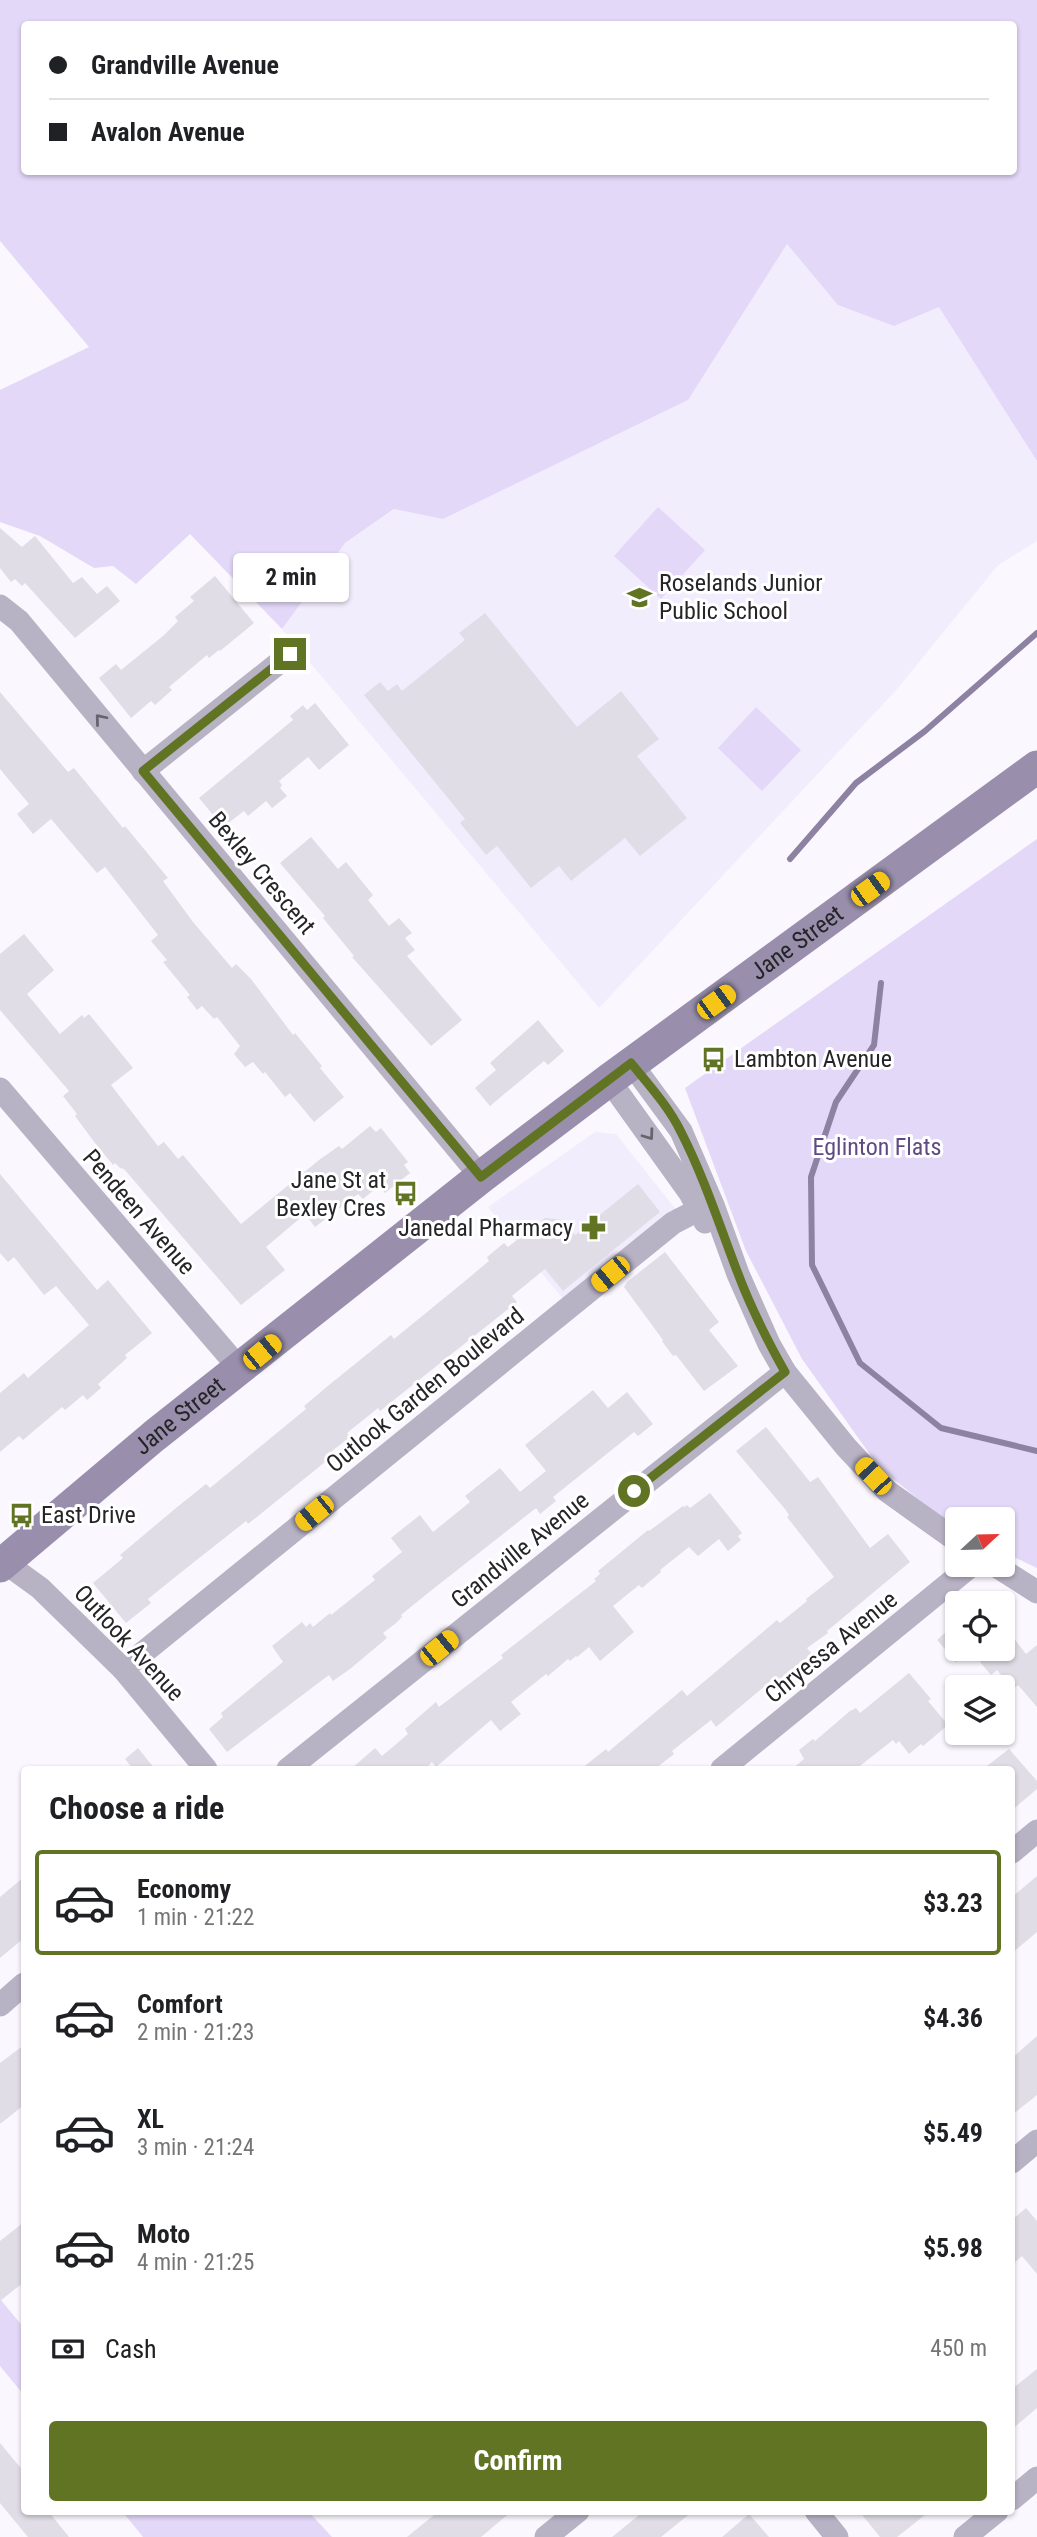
<!DOCTYPE html>
<html lang="en">
<head>
<meta charset="utf-8">
<style>
	:root { --surface:#fff; --page:#f2f2f2; --text:#202124; --muted:#757577; --line:#e0e0e0; --accent:#617423 }
	body { margin:0; font-family:"Roboto Condensed",sans-serif; background:var(--page); color:var(--text); height:100vh; display:flex; flex-direction:column; font-size:26px; white-space:nowrap }
	* { box-sizing:border-box; margin:0 }
	p { font-size:23px; color:var(--muted) }
	.icon { flex:none; width:38px; height:38px; fill:none; stroke:currentColor; stroke-width:2; stroke-linecap:round; stroke-linejoin:round }
	.map { position:relative; flex:1; overflow:hidden }
	.drawer { position:absolute; left:21px; top:1766px; width:994px; height:749px; display:flex; flex-direction:column; background:var(--surface); border-radius:7px; box-shadow:0 2px 5px #0004 }
	.drawer>* { flex:none }
	.hud { position:absolute; left:21px; top:21px; width:996px; height:154px; border-radius:7px; box-shadow:0 2px 5px #0004; display:grid; align-content:center; height:154px; padding:0 28px; background:var(--surface) }
	.needle { width:46px; rotate:68deg }
	.fabs { position:absolute; left:945px; top:1507px; display:grid; gap:14px }
	.fabs a { display:grid; place-items:center; width:70px; height:70px; border-radius:7px; background:var(--surface); box-shadow:0 2px 5px #0004; font-size:35px }
	.end { position:absolute; width:32px; height:32px; margin:-16px; border:9px solid #617423; background:#fff; box-shadow:0 0 0 4px #fff }
	.from { border-radius:50% }
	.bubble { position:absolute; height:49px; border-radius:7px; background:var(--surface); box-shadow:0 2px 5px #0004; font-size:23px; font-weight:700; line-height:49px; text-align:center }
	.car { position:absolute; width:21px; height:42px; margin:-21px -10px; border-radius:9px; box-shadow:0 0 5px 2px #0007; background:linear-gradient(#f5c518 24%,#345 0 40%,#f5c518 0 76%,#345 0 86%,#f5c518 0) }
	.hud b { display:flex; align-items:center; gap:24px; height:66px; font-size:26px }
	.hud b+b { border-top:2px solid var(--line) }
	.hud i { width:18px; height:18px; background:var(--text) }
	ul { padding:0; list-style:none }
	li { display:flex; align-items:center; gap:21px; height:105px; margin:0 14px 10px; padding:0 14px; border:4px solid transparent; border-radius:7px }
	li div { flex:1 }
	li b { display:block; font-size:26px }
	li em { font-style:normal; font-weight:700 }
	li.on { border-color:var(--accent) }
	li>.icon { width:63px; height:63px; stroke-width:1.5 }
	h2 { padding:0 28px; font-size:32px; line-height:84px }
	.pay { display:flex; align-items:center; gap:18px; height:77px; padding:0 28px; font-size:26px }
	.pay p { margin-inline-start:auto }
	.button { display:flex; gap:14px; margin-top:auto; padding:14px 28px }
	.button a { flex:1; height:80px; border-radius:7px; background:var(--accent); color:#fff; font-size:28px; font-weight:700; line-height:80px; text-align:center }
	.map>svg:first-child { display:block }
	.built { fill:#f2edfd }
	.green { fill:#e3d8f8; fill-rule:evenodd }
	.lines { fill:none; stroke-linecap:round; stroke-linejoin:round }
	.stream { stroke:#8e82a2; stroke-width:6 }
	.building { fill:#e0dde6 }
	.street { stroke:#b8b2c5; stroke-width:23 }
	.secondary { stroke:#998fac; stroke-width:33 }
	.oneway { stroke:#67646e }
	.route { stroke:#617423; stroke-width:9 }
	.labels { text-anchor:middle; dominant-baseline:central; stroke-width:6; stroke-linejoin:round; paint-order:stroke }
	.poi-label { font-size:24px; fill:#252427; stroke:#fff; text-anchor:start }
	.street-label { font-size:24px; fill:#252427; stroke:#fff }
	.park-label { font-size:24px; fill:#614a83; stroke:#fff }
</style>
</head>
<body>
<div class="map">
<svg width="1037" height="2537" viewBox="0 0 1037 2537">
	<rect width="100%" height="100%" fill="#faf7fe"/>
	<!-- built -->
	<g class="built">
		<polygon points="787,244 839,305 894,326 939,306 1037,461 1037,541 998,565 898,688 599,1008 282,629 345,543 395,509 443,519 688,400"/>
		<polygon points="595,1132 616,1134 678,1212 567,1304 488,1207"/>
	</g>
	<!-- green -->
	<g class="green">
		<path d="M 0,0 L 1037,0 L 1037,461 L 939,307 L 894,326 L 838,305 L 787,244 L 688,400 L 443,519 L 394,509 L 345,543 L 282,629 L 190,534 L 136,584 L 113,566 L 94,568 L 40,536 L 0,522 L 0,390 L 89,347 L 0,241 ZM 24,24 L 1013,24 L 1013,172 L 24,172 Z"/>
		<polygon points="658,507 705,550 661,599 614,556"/>
		<polygon points="756,707 801,750 762,791 718,748"/>
		<polygon points="1037,839 1037,1568 1003,1552 1003,1519 957,1519 957,1531 879,1467 802,1359 746,1251 685,1088"/>
		<polygon points="0,2299 24,2328 24,2395 0,2366"/>
		<polygon points="122,2511 308,2511 332,2537 143,2537"/>
	</g>
	<g class="lines">
		<!-- stream -->
		<g class="stream">
			<polyline points="790,859 856,783 925,731 1037,633"/>
			<polyline points="881,983 874,1045 836,1102 811,1177 812,1265 860,1363 941,1428 1037,1451"/>
		</g>
	</g>
	<!-- building -->
	<g class="building">
		<polygon points="0,528 22,547 35,536 73,583 82,577 97,594 107,586 120,601 75,638 25,583 22,586 15,579 11,582 0,568"/>
		<polygon points="215,576 254,623 220,651 219,650 209,658 207,655 169,687 172,690 155,705 151,701 131,718 99,678 116,664 121,670 163,636 178,621 175,617 194,601 190,597"/>
		<polygon points="485,613 577,727 621,691 659,739 637,756 687,818 640,856 625,838 571,881 559,866 531,888 497,846 486,855 460,823 465,819 364,695 380,682 388,691 397,684 402,691 465,640 459,633"/>
		<polygon points="0,692 68,772 74,768 123,828 125,826 168,878 163,881 193,922 232,968 236,964 251,979 293,1035 295,1033 322,1066 320,1068 344,1097 314,1122 290,1093 285,1097 265,1072 263,1074 253,1062 245,1067 234,1054 240,1046 217,1017 214,1019 202,1006 197,1010 187,997 190,995 163,962 167,960 151,941 158,935 105,867 97,873 51,819 33,834 17,814 29,804 0,769"/>
		<polygon points="315,703 349,745 319,770 308,757 279,781 282,785 280,788 287,796 272,808 266,801 248,816 244,811 223,827 199,798 293,720 290,716 303,705 307,710"/>
		<polygon points="311,837 338,869 346,862 373,895 368,900 389,926 399,918 412,933 405,938 415,950 407,956 462,1020 431,1046 352,957 354,956 323,918 325,916 280,863"/>
		<polygon points="24,934 54,970 27,994 60,1034 82,1015 84,1018 89,1014 133,1068 111,1085 158,1146 164,1142 178,1159 183,1155 241,1224 319,1160 339,1146 342,1149 370,1126 376,1132 381,1128 408,1162 404,1165 410,1173 385,1193 379,1186 363,1199 358,1194 315,1227 305,1214 266,1247 285,1270 241,1305 124,1169 120,1168 115,1163 113,1165 95,1143 75,1116 77,1114 63,1096 69,1091 0,1010 0,954"/>
		<polygon points="538,1020 564,1051 548,1065 544,1061 490,1106 475,1088 496,1070 490,1063"/>
		<polygon points="0,1174 97,1290 108,1280 152,1333 125,1355 127,1358 98,1384 101,1388 87,1400 83,1395 65,1410 62,1407 23,1440 19,1436 0,1452 0,1393 24,1373 28,1378 89,1325 56,1286 44,1295 14,1257 8,1262 0,1253"/>
		<polygon points="638,1184 660,1212 563,1291 545,1269 512,1296 517,1302 380,1411 378,1408 347,1433 350,1437 332,1451 335,1454 248,1524 246,1521 179,1574 148,1599 151,1603 126,1623 93,1583 123,1558 120,1555 176,1508 206,1484 210,1488 306,1409 304,1406 329,1385 391,1335 394,1339 459,1286 489,1261 487,1257 504,1243 508,1247 545,1218 563,1220 575,1235"/>
		<polygon points="665,1252 719,1322 709,1330 738,1366 704,1391 676,1355 673,1356 662,1341 663,1340 624,1287 627,1282"/>
		<polygon points="593,1390 608,1408 627,1392 653,1424 638,1436 634,1432 553,1497 556,1501 540,1514 536,1508 428,1593 401,1615 402,1617 395,1624 383,1633 387,1638 350,1669 333,1681 329,1675 227,1752 209,1729 223,1717 221,1713 283,1662 272,1646 302,1622 306,1627 310,1623 313,1627 330,1613 331,1615 375,1580 372,1576 402,1552 391,1538 420,1515 433,1532 470,1502 465,1496 500,1468 520,1492 546,1471 525,1445"/>
		<polygon points="766,1427 810,1482 818,1477 870,1548 888,1534 910,1562 827,1631 828,1633 807,1648 812,1654 775,1683 772,1680 716,1727 711,1720 672,1751 674,1754 655,1769 581,1769 606,1749 608,1752 682,1690 687,1696 777,1620 780,1623 807,1601 806,1599 834,1577 787,1517 789,1515 785,1509 736,1451"/>
		<polygon points="710,1493 742,1533 738,1536 741,1540 728,1551 719,1539 698,1556 689,1547 660,1570 661,1572 642,1588 639,1585 613,1606 634,1632 600,1661 589,1647 577,1657 576,1656 570,1661 568,1659 548,1676 546,1674 511,1702 521,1714 500,1731 491,1720 436,1767 432,1762 425,1769 351,1769 375,1748 382,1756 408,1734 405,1729 422,1714 436,1702 439,1707 503,1658 501,1655 596,1581 594,1579 600,1574 598,1571 648,1530 649,1531 683,1506 684,1507 687,1505 690,1508"/>
		<polygon points="957,1622 957,1663 937,1640"/>
		<polygon points="1013,1637 1026,1654 1037,1645 1037,1707 1018,1685 1013,1689 997,1670 991,1675 980,1662 997,1648 1003,1648 1003,1644"/>
		<polygon points="909,1673 931,1699 928,1701 948,1725 923,1746 921,1744 909,1754 899,1741 896,1744 893,1740 856,1769 792,1769 804,1759 799,1750 813,1739 815,1741 850,1711 856,1708 860,1713"/>
		<polygon points="138,1748 155,1769 133,1769 125,1759"/>
		<polygon points="1009,1749 1037,1781 1037,1789 1012,1810 1012,1769 983,1769"/>
		<polygon points="1037,1876 1037,1932 1012,1953 1012,1897"/>
		<polygon points="24,1877 24,1938 0,1958 0,1897"/>
		<polygon points="1037,2036 1037,2095 1012,2115 1012,2058"/>
		<polygon points="24,2045 24,2105 0,2124 0,2063"/>
		<polygon points="1026,2208 1037,2221 1037,2274 1022,2256 1012,2265 1012,2220"/>
		<polygon points="24,2222 24,2282 0,2301 0,2241"/>
		<polygon points="1037,2369 1037,2408 1012,2429 1012,2389"/>
		<polygon points="0,2443 24,2472 24,2511 48,2511 69,2537 28,2537 0,2503"/>
		<polygon points="439,2511 512,2511 481,2537 407,2537"/>
		<polygon points="644,2511 693,2511 661,2537 612,2537"/>
		<polygon points="859,2511 930,2511 897,2537 880,2537"/>
		<polygon points="749,2514 769,2537 722,2537"/>
	</g>
	<g class="lines">
		<!-- street -->
		<g class="street">
			<polyline points="0,606 19,621 481,1177"/>
			<polyline points="143,771 290,654"/>
			<polyline points="631,1063 681,1131 713,1205 738,1274 769,1344 785,1372 846,1447 887,1491 957,1541"/>
			<polyline points="609,1080 690,1193 705,1222"/>
			<polyline points="0,1089 240,1369"/>
			<polyline points="0,1559 40,1588 123,1669 206,1769"/>
			<polyline points="993,1564 1037,1592"/>
			<polyline points="123,1669 673,1223 698,1210"/>
			<polyline points="288,1769 785,1372"/>
			<polyline points="722,1769 973,1564"/>
			<polyline points="1012,1852 1037,1831"/>
			<polyline points="0,2005 24,1984"/>
			<polyline points="1012,2162 1037,2141"/>
			<polyline points="1012,2499 1037,2478"/>
			<polyline points="816,2511 837,2537"/>
			<polyline points="546,2537 578,2511"/>
			<polyline points="965,2537 997,2511"/>
		</g>
		<!-- secondary -->
		<path class="secondary" id="s1" d="M 0,1566 L 154,1436 L 481,1177 L 609,1080 L 1037,767"/>
	</g>
	<!-- one-way arrows -->
	<defs><path id="oneway-chevron" d="M-2-3.5L2.5 0L-2 3.5" fill="none" stroke-width="1.6" stroke-linecap="round" stroke-linejoin="round" transform="scale(1.75)"/></defs>
	<g class="oneway">
		<use href="#oneway-chevron" transform="translate(100 719) rotate(-130)"/>
		<use href="#oneway-chevron" transform="translate(649 1135) rotate(54)"/>
	</g>
	<g class="lines">
		<!-- route -->
		<path class="route" d="M 290,654 L 143,771 L 481,1177 L 631,1063 C 649,1085 669,1107 681,1132 C 704,1177 719,1224 737,1271 C 750,1306 767,1340 785,1372 L 634,1491"/>
	</g>
	<!-- icons -->
	<defs>
		<symbol id="school-bare" viewBox="-9 -9 18 18"><path d="M0-5L7-2L0 1L-7-2ZM-4 1L0 2.5L4 1V4Q0 6-4 4Z" fill="#617423" stroke="#fff" stroke-width="2.5" paint-order="stroke"/></symbol>
		<symbol id="bus-bare" viewBox="-9 -9 18 18"><path d="M-5-6H5V4H4V6H2V4H-2V6H-4V4H-5ZM-3.5-4V0h7V-4ZM-3.5 1.2v1.5H-2V1.2ZM2 1.2v1.5H3.5V1.2Z" fill="#617423" stroke="#fff" stroke-width="2.5" paint-order="stroke"/></symbol>
		<symbol id="pharmacy-bare" viewBox="-9 -9 18 18"><path d="M-2-6h4v4h4v4h-4v4h-4v-4h-4v-4h4Z" fill="#617423" stroke="#fff" stroke-width="2.5" paint-order="stroke"/></symbol>
	</defs>
	<g fill-rule="evenodd">
		<use href="#school-bare" x="622" y="580" width="35" height="35"/>
		<use href="#bus-bare" x="696" y="1042" width="35" height="35"/>
		<use href="#bus-bare" x="388" y="1176" width="35" height="35"/>
		<use href="#pharmacy-bare" x="576" y="1210" width="35" height="35"/>
		<use href="#bus-bare" x="4" y="1498" width="35" height="35"/>
	</g>
	<g class="labels">
		<!-- poi labels -->
		<g class="poi-label">
			<text x="659" y="583">Roselands Junior<tspan x="659" dy="28">Public School</tspan></text>
			<text x="734" y="1059">Lambton Avenue</text>
			<text x="386" y="1180" text-anchor="end">Jane St at<tspan x="386" dy="28">Bexley Cres</tspan></text>
			<text x="573" y="1228" text-anchor="end">Janedal Pharmacy</text>
			<text x="41" y="1515">East Drive</text>
		</g>
		<!-- street labels -->
		<g class="street-label">
			<text transform="translate(262 873) rotate(50)">Bexley Crescent</text>
			<text stroke="none"><textPath href="#s1" startOffset="1012">Jane Street</textPath></text>
			<text transform="translate(139 1212) rotate(49)">Pendeen Avenue</text>
			<text transform="translate(425 1390) rotate(-39)">Outlook Garden Boulevard</text>
			<text stroke="none"><textPath href="#s1" startOffset="234">Jane Street</textPath></text>
			<text transform="translate(520 1550) rotate(-39)">Grandville Avenue</text>
			<text transform="translate(129 1643) rotate(47)">Outlook Avenue</text>
			<text transform="translate(831 1647) rotate(-39)">Chryessa Avenue</text>
		</g>
		<!-- park labels -->
		<g class="park-label">
			<text x="877" y="1147">Eglinton Flats</text>
		</g>
	</g>
</svg>
<div class="fabs">
<a><svg class="needle" viewBox="-14 -14 28 28"><path d="M0-13l5 13h-10z" fill="#e53935"/><path d="M0 13l5-13h-10z" fill="#757577"/></svg></a>
<a><svg class="icon" aria-label="locate" viewBox="0 0 24 24"><circle cx="12" cy="12" r="6"/><path d="M12 2v4M12 18v4M2 12h4M18 12h4"/></svg></a>
<a><svg class="icon" aria-label="layers" viewBox="0 0 24 24"><path d="M12 4l9 5-9 5-9-5zM3 14l9 5 9-5"/></svg></a>
</div>
<i class="end from" style="left:634px;top:1491px"></i>
<i class="end" style="left:290px;top:654px"></i>
<div class="bubble" style="left:233px;top:553px;width:116px">2 min</div>
<i class="car" style="left:870px;top:889px;rotate:54deg"></i>
<i class="car" style="left:716px;top:1002px;rotate:54deg"></i>
<i class="car" style="left:610px;top:1274px;rotate:231deg"></i>
<i class="car" style="left:262px;top:1352px;rotate:51deg"></i>
<i class="car" style="left:873px;top:1476px;rotate:317deg"></i>
<i class="car" style="left:314px;top:1513px;rotate:231deg"></i>
<i class="car" style="left:439px;top:1648px;rotate:51deg"></i>
<div class="hud">
<b><i class="from"></i>Grandville Avenue</b>
<b><i></i>Avalon Avenue</b>
</div>
<section class="drawer">
<h2>Choose a ride</h2>
<ul>
<li class="on"><svg class="icon" aria-label="car" viewBox="0 0 24 24"><path d="M5 17H2v-5l4-1 3-4h7l3 4 3 1v5h-3M9 17h6M6 11h13"/><circle cx="7" cy="17" r="2"/><circle cx="17" cy="17" r="2"/></svg><div><b>Economy</b><p>1 min · 21:22</p></div><em>$3.23</em></li>
<li><svg class="icon" aria-label="car" viewBox="0 0 24 24"><path d="M5 17H2v-5l4-1 3-4h7l3 4 3 1v5h-3M9 17h6M6 11h13"/><circle cx="7" cy="17" r="2"/><circle cx="17" cy="17" r="2"/></svg><div><b>Comfort</b><p>2 min · 21:23</p></div><em>$4.36</em></li>
<li><svg class="icon" aria-label="car" viewBox="0 0 24 24"><path d="M5 17H2v-5l4-1 3-4h7l3 4 3 1v5h-3M9 17h6M6 11h13"/><circle cx="7" cy="17" r="2"/><circle cx="17" cy="17" r="2"/></svg><div><b>XL</b><p>3 min · 21:24</p></div><em>$5.49</em></li>
<li><svg class="icon" aria-label="car" viewBox="0 0 24 24"><path d="M5 17H2v-5l4-1 3-4h7l3 4 3 1v5h-3M9 17h6M6 11h13"/><circle cx="7" cy="17" r="2"/><circle cx="17" cy="17" r="2"/></svg><div><b>Moto</b><p>4 min · 21:25</p></div><em>$5.98</em></li>
</ul>
<div class="pay"><svg class="icon" aria-label="cash" viewBox="0 0 24 24"><path d="M3 7h18v10H3z"/><circle cx="12" cy="12" r="2"/></svg>Cash<p>450 m</p></div>
<div class="button"><a>Confirm</a></div>
</section>
</div>
</body>
</html>
